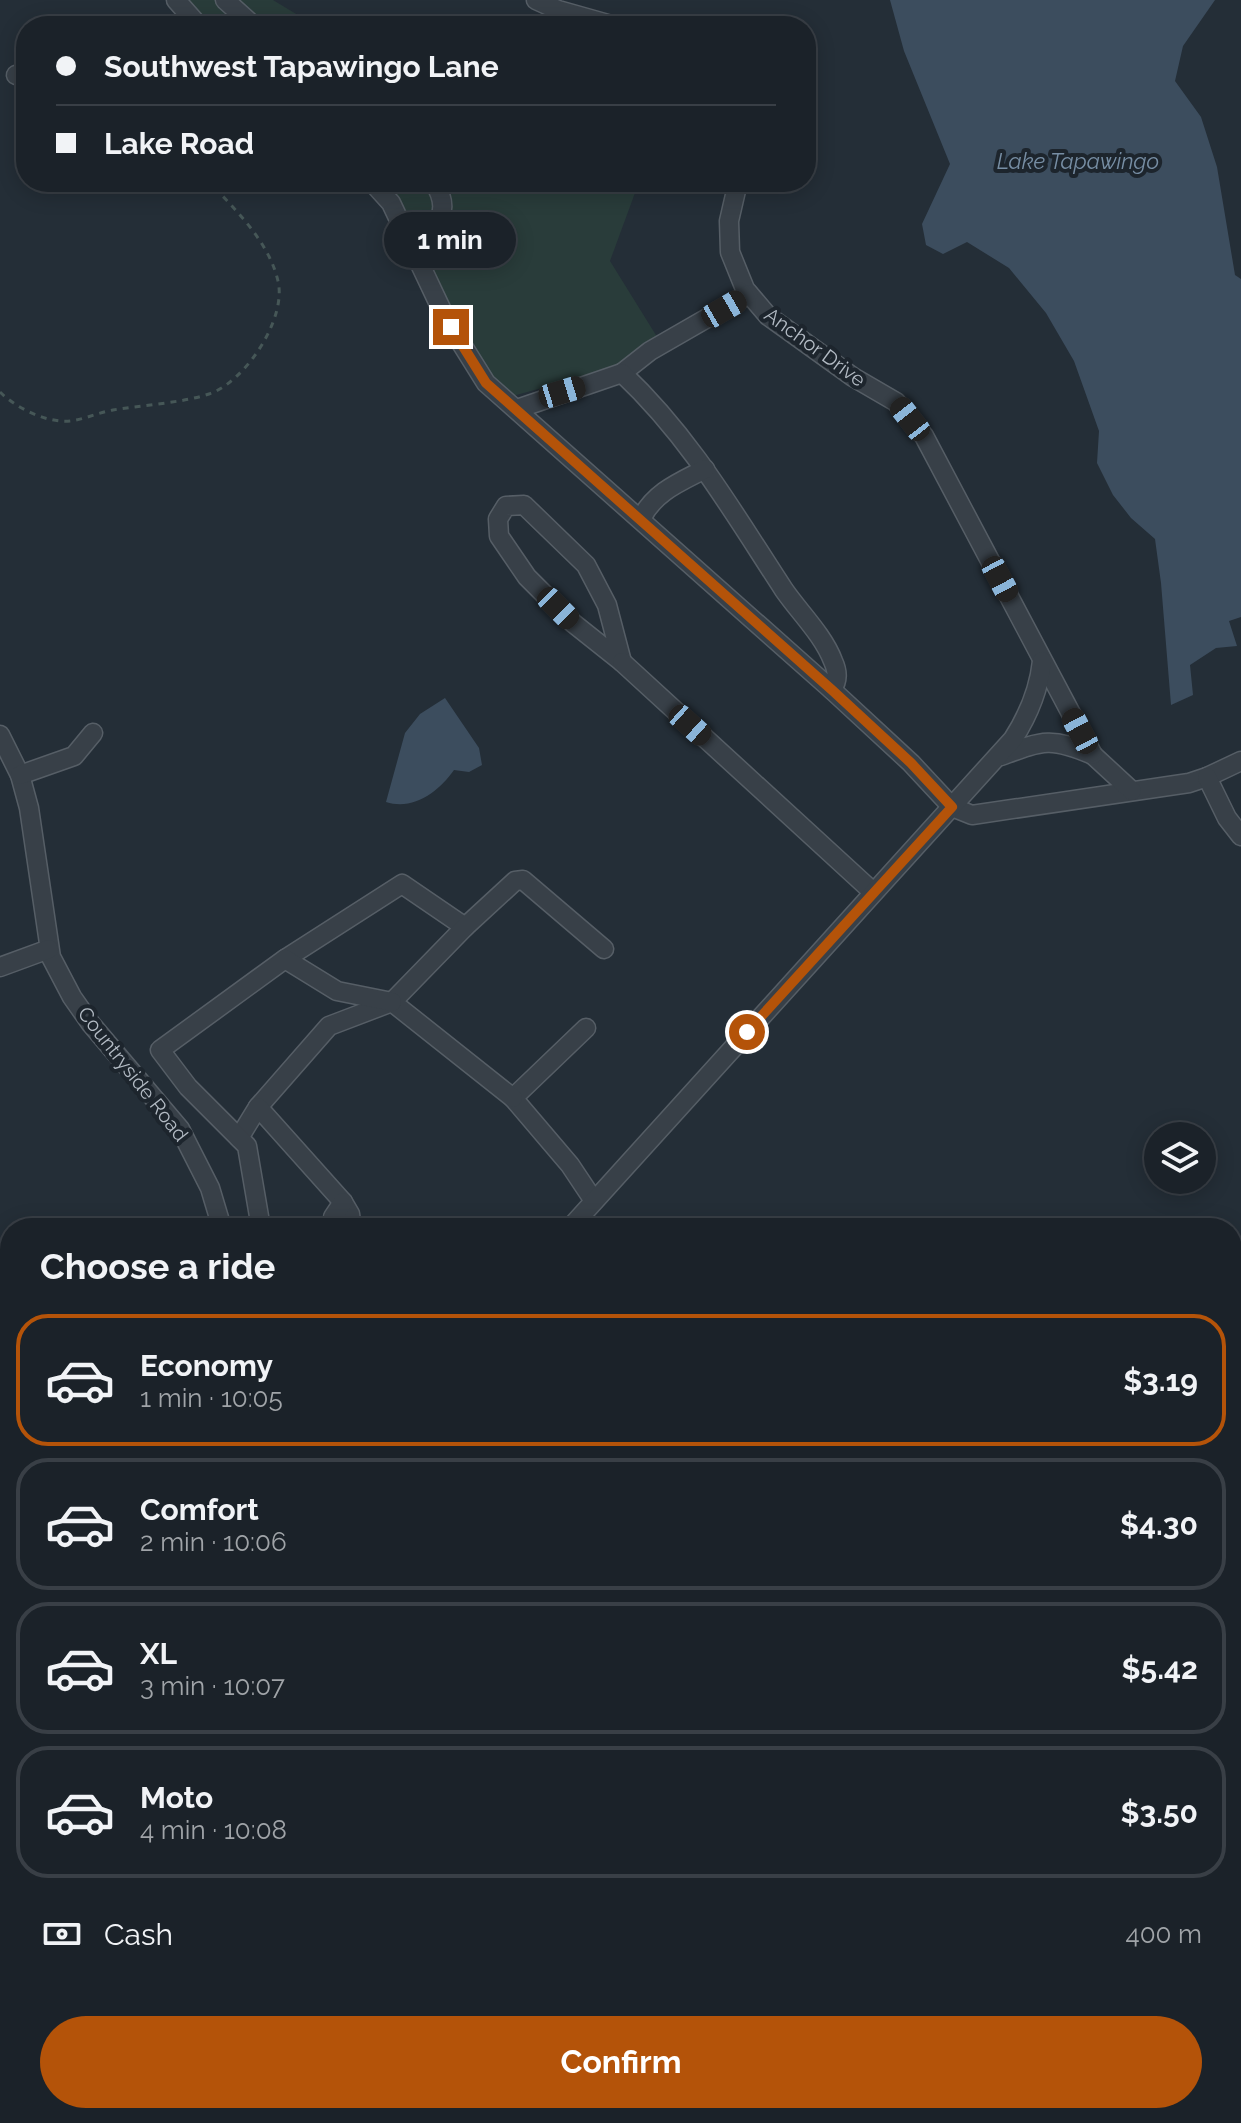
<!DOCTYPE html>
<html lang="en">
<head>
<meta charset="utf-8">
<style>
	:root { --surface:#1b2229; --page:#282f35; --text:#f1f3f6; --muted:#a0a4a8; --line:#393f46; --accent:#b45309 }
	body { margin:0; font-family:Raleway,sans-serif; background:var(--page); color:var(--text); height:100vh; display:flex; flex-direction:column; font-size:30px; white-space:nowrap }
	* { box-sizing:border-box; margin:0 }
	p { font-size:26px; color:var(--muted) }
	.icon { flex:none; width:44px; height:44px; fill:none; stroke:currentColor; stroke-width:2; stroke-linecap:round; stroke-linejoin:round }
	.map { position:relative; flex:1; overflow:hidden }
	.details { position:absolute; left:0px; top:1218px; width:1242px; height:906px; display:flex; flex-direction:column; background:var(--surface); border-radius:32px 32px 0 0; box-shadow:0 4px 20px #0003,0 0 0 2px var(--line) }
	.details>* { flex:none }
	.top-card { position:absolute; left:16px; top:16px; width:800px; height:176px; border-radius:32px; box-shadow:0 4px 20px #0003,0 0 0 2px var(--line); display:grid; align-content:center; height:176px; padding:0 40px; background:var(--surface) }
	.tools { position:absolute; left:1144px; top:1122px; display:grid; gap:16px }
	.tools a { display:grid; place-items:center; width:72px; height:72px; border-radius:50%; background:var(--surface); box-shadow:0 4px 20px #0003,0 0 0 2px var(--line); font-size:40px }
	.end { position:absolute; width:36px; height:36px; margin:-18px; border:10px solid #b45309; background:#fff; box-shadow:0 0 0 4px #fff }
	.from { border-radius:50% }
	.bubble { position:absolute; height:56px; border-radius:28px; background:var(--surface); box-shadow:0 4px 20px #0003,0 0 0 2px var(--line); font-size:26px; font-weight:700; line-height:56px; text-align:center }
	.car { position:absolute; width:24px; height:48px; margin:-24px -12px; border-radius:10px; box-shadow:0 0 6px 2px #0007; background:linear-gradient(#222 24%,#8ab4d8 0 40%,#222 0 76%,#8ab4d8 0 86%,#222 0) }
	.top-card b { display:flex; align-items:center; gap:28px; height:76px; font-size:30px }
	.top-card b+b { border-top:2px solid var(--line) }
	.top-card i { width:20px; height:20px; background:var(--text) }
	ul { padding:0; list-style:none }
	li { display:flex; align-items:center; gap:24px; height:132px; margin:0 16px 12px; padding:0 24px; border:4px solid var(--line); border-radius:32px }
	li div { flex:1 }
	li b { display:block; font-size:30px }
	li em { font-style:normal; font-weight:700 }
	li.current { border-color:var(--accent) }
	li>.icon { width:72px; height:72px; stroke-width:1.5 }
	h2 { padding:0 40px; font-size:36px; line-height:96px }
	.pay { display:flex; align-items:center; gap:20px; height:88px; padding:0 40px; font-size:30px }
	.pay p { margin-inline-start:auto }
	.primary-button { display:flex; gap:16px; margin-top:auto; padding:16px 40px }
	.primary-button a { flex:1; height:92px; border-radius:48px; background:var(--accent); color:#fff; font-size:32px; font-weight:700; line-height:92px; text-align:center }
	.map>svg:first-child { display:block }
	.green { fill:#293c3a }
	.water { fill:#3c4d5e }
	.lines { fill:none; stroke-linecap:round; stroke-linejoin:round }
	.minor-casing { stroke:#565e66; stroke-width:21 }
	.major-casing { stroke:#414951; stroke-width:27 }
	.path { stroke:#465757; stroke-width:3; stroke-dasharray:6 6; stroke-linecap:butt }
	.minor { stroke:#384048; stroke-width:18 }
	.major { stroke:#565f68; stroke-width:24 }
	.route { stroke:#b45309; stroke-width:10 }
	.labels { text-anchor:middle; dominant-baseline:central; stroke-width:8; stroke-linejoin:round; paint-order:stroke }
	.street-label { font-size:20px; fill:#b3bbc4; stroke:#1d252d }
	.water-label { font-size:22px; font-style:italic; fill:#778ea4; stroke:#1d252d }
</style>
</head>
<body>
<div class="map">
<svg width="1241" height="2123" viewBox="0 0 1241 2123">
	<rect width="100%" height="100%" fill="#242e37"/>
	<!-- green -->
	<g class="green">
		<polygon points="176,0 273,0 316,26 199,26"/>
		<polygon points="367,182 639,182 610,261 659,340 626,365 505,398 486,383 391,203"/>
		<polygon points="0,1752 10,1752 10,2114 1232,2114 1232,2100 1241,2108 1241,2123 0,2123"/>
	</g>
	<!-- water -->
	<g class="water">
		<polygon points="890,0 1215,0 1183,46 1175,81 1201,117 1217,167 1235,275 1241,279 1241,617 1229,621 1237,646 1216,648 1190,665 1193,695 1171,705 1161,583 1155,539 1131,518 1113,495 1097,463 1099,431 1074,361 1046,313 1009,268 967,242 943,254 926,245 922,224 950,164 904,51"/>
		<path d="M 445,698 L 479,748 L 482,765 L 469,772 L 454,770 C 439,791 414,811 386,802 L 405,733 L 420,714 Z"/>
	</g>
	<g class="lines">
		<defs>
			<g id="minor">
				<polyline points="176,0 199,26"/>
				<polyline points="225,0 254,26"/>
				<polyline points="536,0 558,10 615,26"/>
				<polyline points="16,75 26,78"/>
				<polyline points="372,182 391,203 446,319 486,383 832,690 911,763 952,807 972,815 1189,783 1207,777 1241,761"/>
				<polyline points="738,182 729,221 730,252 745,289 768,316 853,377 896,402 924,436 1093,755 1132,791"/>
				<path d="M 411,246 C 435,226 454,215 434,182"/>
				<polyline points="622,373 650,351 749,294"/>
				<path d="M 517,409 L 622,373 C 690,437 733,512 784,590 C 800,613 823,635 833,661 C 838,672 838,680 832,690"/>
				<polygon points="524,505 586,565 607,605 622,662 573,623 527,577 499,536 498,519 506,506"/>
				<path d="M 641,519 C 654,492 680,482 705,469"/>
				<polyline points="622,662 873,892"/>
				<polyline points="0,735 20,775 29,808 51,957 72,997 91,1024 180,1129 210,1188 222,1228"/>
				<path d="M 1001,756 C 1044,740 1051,737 1093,755"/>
				<polyline points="20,775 74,756 93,733"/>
				<polyline points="1207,777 1227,818 1241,836"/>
				<polyline points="285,959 402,884 465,927"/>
				<polyline points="0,967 49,949"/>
				<polyline points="586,1028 513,1098 570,1165 594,1201"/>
				<polyline points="513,1098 392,1002 465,927 515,881 523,880 604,949"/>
				<polyline points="258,1107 329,1026 392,1002"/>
				<polyline points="239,1138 258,1107 343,1202 350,1214 352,1228"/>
				<polyline points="261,1228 247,1146 188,1087 160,1050 285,959 337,991 392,1002"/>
				<polyline points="334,1228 333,1217 343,1202"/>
				<path d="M 570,1228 L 1013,739 C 1029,714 1039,690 1042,661"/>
				<polyline points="0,1959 10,1953"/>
				<polyline points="822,2114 826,2123"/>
			</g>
			<g id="major">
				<polyline points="0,1409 10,1405"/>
				<polyline points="1232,1459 1241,1459"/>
				<polyline points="1232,1692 1241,1692"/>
				<polyline points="0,1723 10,1723"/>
			</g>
		</defs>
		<!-- minor casing -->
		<use href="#minor" class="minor-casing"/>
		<!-- major casing -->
		<use href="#major" class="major-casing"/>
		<!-- path -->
		<g class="path">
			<path d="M 0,392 C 14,406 39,419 60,421 C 78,423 95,413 113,410 C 142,405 182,403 209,394 C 245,382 287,319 278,281 C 269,242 236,210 209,182"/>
			<polyline points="78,2114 90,2123"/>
			<polyline points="346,2114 347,2123"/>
			<polyline points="15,2123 35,2114"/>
			<polyline points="156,2123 161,2114"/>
			<polyline points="327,2123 330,2114"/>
			<polyline points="389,2123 391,2114"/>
			<polyline points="577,2123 578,2114"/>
		</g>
		<!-- minor -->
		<use href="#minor" class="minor"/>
		<!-- major -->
		<use href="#major" class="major"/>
	</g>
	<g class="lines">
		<!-- route -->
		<polyline class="route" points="451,327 486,383 832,690 911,763 952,807 747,1032"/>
	</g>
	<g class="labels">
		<!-- street labels -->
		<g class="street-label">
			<text transform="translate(815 347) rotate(36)">Anchor Drive</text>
			<text transform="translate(133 1074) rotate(52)">Countryside Road</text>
		</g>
		<!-- water labels -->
		<g class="water-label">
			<text x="1078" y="161">Lake Tapawingo</text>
		</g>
	</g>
</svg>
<div class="tools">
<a><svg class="icon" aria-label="layers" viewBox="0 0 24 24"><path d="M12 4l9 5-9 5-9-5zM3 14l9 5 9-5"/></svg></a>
</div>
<i class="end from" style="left:747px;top:1032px"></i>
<i class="end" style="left:451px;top:327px"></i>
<div class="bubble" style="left:384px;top:212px;width:132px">1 min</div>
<i class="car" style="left:724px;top:309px;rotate:60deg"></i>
<i class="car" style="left:562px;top:392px;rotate:73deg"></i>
<i class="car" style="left:910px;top:419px;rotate:322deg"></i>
<i class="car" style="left:1000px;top:579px;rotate:152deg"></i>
<i class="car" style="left:558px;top:608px;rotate:135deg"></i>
<i class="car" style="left:690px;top:725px;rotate:132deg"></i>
<i class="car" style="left:1080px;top:731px;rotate:332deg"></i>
<div class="top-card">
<b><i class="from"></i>Southwest Tapawingo Lane</b>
<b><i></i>Lake Road</b>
</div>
<section class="details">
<h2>Choose a ride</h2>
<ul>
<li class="current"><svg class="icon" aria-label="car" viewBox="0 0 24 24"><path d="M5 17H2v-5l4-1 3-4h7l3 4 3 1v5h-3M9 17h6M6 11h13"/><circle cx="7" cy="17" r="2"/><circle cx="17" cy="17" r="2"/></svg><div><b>Economy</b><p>1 min · 10:05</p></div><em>$3.19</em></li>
<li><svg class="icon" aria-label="car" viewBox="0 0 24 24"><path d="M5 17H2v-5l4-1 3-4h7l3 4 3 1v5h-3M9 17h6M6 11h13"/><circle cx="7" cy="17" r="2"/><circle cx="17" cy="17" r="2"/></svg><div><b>Comfort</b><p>2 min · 10:06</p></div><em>$4.30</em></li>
<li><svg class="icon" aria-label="car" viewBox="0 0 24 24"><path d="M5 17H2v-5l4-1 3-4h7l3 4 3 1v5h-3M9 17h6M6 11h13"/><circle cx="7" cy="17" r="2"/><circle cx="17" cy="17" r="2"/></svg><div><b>XL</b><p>3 min · 10:07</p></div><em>$5.42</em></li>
<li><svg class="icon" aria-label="car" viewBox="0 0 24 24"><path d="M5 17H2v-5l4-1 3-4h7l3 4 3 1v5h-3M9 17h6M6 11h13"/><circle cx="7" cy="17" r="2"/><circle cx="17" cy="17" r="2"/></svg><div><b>Moto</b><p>4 min · 10:08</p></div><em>$3.50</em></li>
</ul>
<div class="pay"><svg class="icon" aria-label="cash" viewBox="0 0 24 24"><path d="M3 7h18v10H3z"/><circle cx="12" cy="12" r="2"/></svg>Cash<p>400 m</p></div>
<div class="primary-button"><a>Confirm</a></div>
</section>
</div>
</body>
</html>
